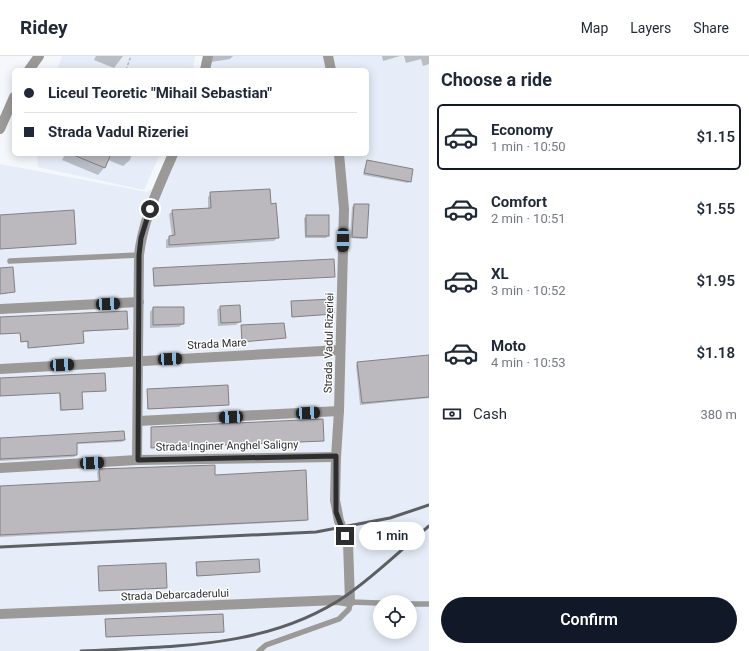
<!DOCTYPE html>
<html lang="en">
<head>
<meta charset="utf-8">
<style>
	:root { --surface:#fff; --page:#f6f6f7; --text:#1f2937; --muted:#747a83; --line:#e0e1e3; --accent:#111827 }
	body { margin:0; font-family:Roboto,sans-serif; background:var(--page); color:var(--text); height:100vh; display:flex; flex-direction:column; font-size:15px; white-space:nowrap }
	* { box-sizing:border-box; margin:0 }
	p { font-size:13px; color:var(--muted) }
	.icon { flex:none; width:22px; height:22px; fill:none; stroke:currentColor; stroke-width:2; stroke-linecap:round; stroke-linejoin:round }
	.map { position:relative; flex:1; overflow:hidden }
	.details { display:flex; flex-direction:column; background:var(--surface); width:320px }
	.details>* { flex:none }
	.banner { position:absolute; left:12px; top:12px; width:357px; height:88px; border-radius:6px; box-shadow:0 2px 10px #0003; display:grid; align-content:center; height:88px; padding:0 12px; background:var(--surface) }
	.buttons { position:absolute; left:373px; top:539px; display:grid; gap:8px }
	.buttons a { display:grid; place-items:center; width:44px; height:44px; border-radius:50%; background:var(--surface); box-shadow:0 2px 10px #0003; font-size:20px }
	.end { position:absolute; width:18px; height:18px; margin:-9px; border:5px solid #2c2d2f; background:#fff; box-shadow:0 0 0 2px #fff }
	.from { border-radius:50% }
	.bubble { position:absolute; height:28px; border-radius:14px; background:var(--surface); box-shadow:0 2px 10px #0003; font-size:13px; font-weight:600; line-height:28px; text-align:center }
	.car { position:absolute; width:12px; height:24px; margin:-12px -6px; border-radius:5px; box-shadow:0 0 3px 1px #0007; background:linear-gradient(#222 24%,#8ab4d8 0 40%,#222 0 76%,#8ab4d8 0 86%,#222 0) }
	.banner b { display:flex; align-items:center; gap:14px; height:38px; font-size:15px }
	.banner b+b { border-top:1px solid var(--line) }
	.banner i { width:10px; height:10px; background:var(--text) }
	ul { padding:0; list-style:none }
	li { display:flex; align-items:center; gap:12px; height:66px; margin:0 8px 6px; padding:0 4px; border:2px solid transparent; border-radius:6px }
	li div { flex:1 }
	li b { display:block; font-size:15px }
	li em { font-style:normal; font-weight:600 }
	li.on { border-color:var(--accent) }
	li>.icon { width:36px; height:36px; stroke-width:1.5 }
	h2 { padding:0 12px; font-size:18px; line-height:48px }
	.pay { display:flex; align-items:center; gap:10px; height:44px; padding:0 12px; font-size:15px }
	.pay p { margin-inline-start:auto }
	.action { display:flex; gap:8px; margin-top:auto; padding:8px 12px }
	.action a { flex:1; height:46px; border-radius:24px; background:var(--accent); color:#fff; font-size:16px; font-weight:600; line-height:46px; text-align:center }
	header { display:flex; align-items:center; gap:24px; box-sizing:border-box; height:56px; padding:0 20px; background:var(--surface); border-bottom:1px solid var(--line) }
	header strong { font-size:19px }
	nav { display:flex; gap:22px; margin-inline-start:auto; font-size:14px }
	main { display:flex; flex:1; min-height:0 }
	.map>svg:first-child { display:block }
	.built { fill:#e6edf8; fill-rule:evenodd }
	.shadow { fill:#0003 }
	.building { fill:#bbb9bd; stroke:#828084 }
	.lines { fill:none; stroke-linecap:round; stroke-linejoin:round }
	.path { stroke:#b3b5b9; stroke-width:1.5; stroke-dasharray:3 2; stroke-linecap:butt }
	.lane { stroke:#9c9a98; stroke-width:5.5 }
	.street { stroke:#9c9a98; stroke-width:10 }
	.rail { stroke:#5e5f62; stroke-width:3 }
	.route { stroke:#2c2d2f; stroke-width:5 }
	.labels { text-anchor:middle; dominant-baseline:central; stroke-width:3; stroke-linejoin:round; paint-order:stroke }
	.street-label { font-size:11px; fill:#2c2d2f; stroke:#fff }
</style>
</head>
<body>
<header>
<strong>Ridey</strong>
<nav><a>Map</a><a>Layers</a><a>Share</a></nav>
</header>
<main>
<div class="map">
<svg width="429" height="595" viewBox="0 0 429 595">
	<rect width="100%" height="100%" fill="#f4f7fb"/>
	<!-- built -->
	<g class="built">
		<polygon points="62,0 195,0 193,14 57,14"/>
		<path d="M 209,0 L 429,0 L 429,595 L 0,595 L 0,108 L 147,136 L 164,127 L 177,98 L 367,98 L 367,14 L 207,14 ZM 380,546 L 410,546 L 410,576 L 380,576 Z"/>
		<polygon points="37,98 160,98 144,134 38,111"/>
	</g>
	<!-- shadow -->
	<g class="shadow">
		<polygon points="96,0 123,0 114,12 94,4"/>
		<polygon points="210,0 233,0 230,3 211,6"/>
		<polygon points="382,0 400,0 383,5"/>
		<polygon points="404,0 429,0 429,8 423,10 421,3 406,7"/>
		<polygon points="65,98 132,98 130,104 123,110 108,104 104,112 98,119 62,104"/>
		<polygon points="195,98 209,98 195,100"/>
		<polygon points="367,105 410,125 408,127 363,119"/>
		<polygon points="211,137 270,149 278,181 274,185 166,192 166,184 172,180 169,158 173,155 208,153 208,141"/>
		<polygon points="354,149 366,181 364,183 350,182 352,151"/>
		<polygon points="0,160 75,188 0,193"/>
		<polygon points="307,160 328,180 326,182 305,182 304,162"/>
		<polygon points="154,213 334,220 154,231"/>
		<polygon points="291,246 333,258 291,261"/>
		<polygon points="220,251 240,265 236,269 218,270 217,254"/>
		<polygon points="153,252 183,268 179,271 150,272 150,256"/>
		<polygon points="0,262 127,272 82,276 82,287 28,292 27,286 20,286 20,277 0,278"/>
		<polygon points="242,270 285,282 241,286"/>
		<polygon points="429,300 429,342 360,349 356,309 358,307"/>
		<polygon points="0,324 82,336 82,353 60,355 59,337 0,340"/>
		<polygon points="147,334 227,349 147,353"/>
		<polygon points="322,364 322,385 151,392 151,372"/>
		<polygon points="0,383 124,384 122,386 76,388 76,399 74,401 0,405"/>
		<polygon points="100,414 214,420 307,463 305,465 0,481 0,431 98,426 97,416"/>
		<polygon points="196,507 259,516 196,520"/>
		<polygon points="98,511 165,532 99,535"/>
		<polygon points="105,564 223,576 106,581"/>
	</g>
	<!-- building -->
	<g class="building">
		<polygon points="71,98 111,98 105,112"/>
		<polygon points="367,104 413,113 411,126 364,117"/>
		<polygon points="270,133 271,148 276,147 279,182 169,189 169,180 175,179 172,154 211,152 210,136"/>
		<polygon points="354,148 369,148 367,182 352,181"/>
		<polygon points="74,154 76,188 0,193 0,159"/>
		<rect x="306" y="159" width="23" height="21"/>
		<polygon points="334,203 335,221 154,230 153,212"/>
		<polygon points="13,211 15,236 0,238 0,212"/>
		<polygon points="333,243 334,258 292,261 291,245"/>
		<polygon points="240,249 241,266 221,267 220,250"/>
		<polygon points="153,251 184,251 184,268 153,269"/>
		<polygon points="127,255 128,273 83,275 84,287 28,292 28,285 21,286 20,277 0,278 0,261"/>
		<polygon points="284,267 286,282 242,286 241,269"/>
		<polygon points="429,299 429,341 362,347 357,306"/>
		<polygon points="105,317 106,335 82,336 83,353 61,354 60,337 0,340 0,322"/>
		<polygon points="228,329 229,349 148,353 147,333"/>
		<polygon points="323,363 324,385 151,392 151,371"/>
		<polygon points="124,375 125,384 77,387 77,399 0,403 0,382"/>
		<polygon points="215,409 215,419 306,414 308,464 0,479 0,430 100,425 99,413"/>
		<polygon points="259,503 260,516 197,520 196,506"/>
		<polygon points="166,507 167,532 99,535 98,510"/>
		<polygon points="223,558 224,576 106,581 105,563"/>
	</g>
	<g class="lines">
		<!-- path -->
		<polyline class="path" points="126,14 131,0"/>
		<!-- lane -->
		<g class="lane">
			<polyline points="10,205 139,199"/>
			<polyline points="410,548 429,548"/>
			<polyline points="259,595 266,589 339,563 349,553 350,546 380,547"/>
		</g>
		<!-- street -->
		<g class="street">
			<polyline points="328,0 331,14"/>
			<polyline points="29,14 39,0"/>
			<polyline points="205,14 208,0"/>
			<polyline points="0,73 14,41"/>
			<polyline points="0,253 139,246"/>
			<polyline points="0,313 340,294"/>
			<polyline points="138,365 339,355"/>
			<path d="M 137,404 L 139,199 C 143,163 159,131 173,98"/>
			<polyline points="0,412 137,404 336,401"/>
			<polyline points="0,558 338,544 350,546 348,486 339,465 335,444 336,401 339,355 344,153 339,98"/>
		</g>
		<!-- rail -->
		<g class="rail">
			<polyline points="0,491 316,476 390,462 429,449"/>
			<path d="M 81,595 C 173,590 269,593 347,539 C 377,518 402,493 429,470"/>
		</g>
	</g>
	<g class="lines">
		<!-- route -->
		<polyline class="route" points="150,153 141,182 139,199 138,404 336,400 336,456 345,480"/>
	</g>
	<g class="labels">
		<!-- street labels -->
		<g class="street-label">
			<text transform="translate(329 287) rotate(-89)">Strada Vadul Rizeriei</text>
			<text transform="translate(217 288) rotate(-3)">Strada Mare</text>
			<text transform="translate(227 390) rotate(-1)">Strada Inginer Anghel Saligny</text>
			<text transform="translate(175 539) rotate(-2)">Strada Debarcaderului</text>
		</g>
	</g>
</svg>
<div class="buttons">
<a><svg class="icon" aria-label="locate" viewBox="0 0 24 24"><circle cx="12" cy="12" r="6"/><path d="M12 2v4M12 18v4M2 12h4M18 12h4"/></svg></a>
</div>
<i class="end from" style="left:150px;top:153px"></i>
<i class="end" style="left:345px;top:480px"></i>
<div class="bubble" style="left:359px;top:466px;width:66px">1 min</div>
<i class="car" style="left:343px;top:184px;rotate:181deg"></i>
<i class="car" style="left:108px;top:248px;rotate:87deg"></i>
<i class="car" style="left:170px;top:303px;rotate:87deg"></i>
<i class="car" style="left:62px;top:309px;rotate:87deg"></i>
<i class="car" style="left:308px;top:357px;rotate:87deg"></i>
<i class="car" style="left:231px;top:361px;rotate:267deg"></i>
<i class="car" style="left:92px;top:407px;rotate:87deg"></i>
<div class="banner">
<b><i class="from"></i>Liceul Teoretic &quot;Mihail Sebastian&quot;</b>
<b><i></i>Strada Vadul Rizeriei</b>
</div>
</div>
<section class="details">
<h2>Choose a ride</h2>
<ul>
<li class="on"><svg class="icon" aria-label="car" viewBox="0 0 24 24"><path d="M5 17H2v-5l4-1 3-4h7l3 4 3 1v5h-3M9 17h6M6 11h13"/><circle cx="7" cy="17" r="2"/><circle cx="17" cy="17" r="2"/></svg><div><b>Economy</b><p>1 min · 10:50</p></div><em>$1.15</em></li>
<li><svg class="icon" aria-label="car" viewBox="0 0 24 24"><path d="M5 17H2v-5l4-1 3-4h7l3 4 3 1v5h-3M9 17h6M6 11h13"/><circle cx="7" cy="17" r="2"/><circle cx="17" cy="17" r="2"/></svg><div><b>Comfort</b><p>2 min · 10:51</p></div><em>$1.55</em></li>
<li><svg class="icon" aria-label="car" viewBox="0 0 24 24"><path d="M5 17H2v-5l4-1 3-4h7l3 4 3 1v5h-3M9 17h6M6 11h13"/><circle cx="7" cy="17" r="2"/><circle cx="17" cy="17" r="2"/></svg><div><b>XL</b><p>3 min · 10:52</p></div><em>$1.95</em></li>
<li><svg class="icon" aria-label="car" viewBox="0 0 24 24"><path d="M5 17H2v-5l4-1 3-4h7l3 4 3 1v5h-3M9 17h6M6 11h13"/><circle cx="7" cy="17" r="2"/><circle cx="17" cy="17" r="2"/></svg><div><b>Moto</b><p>4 min · 10:53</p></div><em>$1.18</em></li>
</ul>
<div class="pay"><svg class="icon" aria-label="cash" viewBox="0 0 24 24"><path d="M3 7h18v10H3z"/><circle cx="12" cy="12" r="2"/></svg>Cash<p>380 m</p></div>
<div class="action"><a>Confirm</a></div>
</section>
</main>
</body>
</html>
